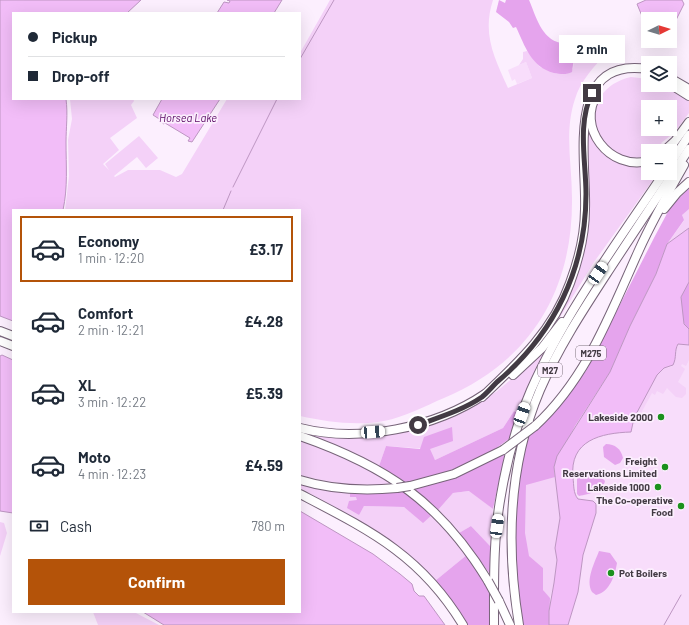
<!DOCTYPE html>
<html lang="en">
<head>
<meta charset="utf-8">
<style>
	:root { --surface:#fff; --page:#f2f2f3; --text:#1f2937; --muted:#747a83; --line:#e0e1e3; --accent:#b45309 }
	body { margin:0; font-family:Barlow,sans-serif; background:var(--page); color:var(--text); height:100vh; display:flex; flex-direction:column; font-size:15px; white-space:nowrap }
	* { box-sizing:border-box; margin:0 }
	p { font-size:13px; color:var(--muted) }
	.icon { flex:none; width:22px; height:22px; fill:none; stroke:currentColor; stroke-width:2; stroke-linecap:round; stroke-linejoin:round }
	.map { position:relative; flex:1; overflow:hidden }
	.details { position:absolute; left:12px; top:209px; width:289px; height:404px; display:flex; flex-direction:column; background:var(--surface); border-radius:0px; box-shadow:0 4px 16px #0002 }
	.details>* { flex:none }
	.hud { position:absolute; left:12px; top:12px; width:289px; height:88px; border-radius:0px; box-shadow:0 4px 16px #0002; display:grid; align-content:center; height:88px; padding:0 16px; background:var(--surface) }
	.needle { width:26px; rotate:85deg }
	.controls { position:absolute; left:641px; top:12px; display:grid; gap:8px }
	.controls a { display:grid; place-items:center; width:36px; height:36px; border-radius:0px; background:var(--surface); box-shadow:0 4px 16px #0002; font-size:20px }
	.end { position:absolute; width:18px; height:18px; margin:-9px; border:5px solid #423a43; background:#fff; box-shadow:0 0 0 2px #fff }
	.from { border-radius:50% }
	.bubble { position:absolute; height:28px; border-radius:0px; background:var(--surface); box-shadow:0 4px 16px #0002; font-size:13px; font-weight:700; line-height:28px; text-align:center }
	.car { position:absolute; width:12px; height:24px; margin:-12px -6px; border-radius:5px; box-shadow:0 0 3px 1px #0007; background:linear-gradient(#fff 24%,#345 0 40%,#fff 0 76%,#345 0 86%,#fff 0) }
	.hud b { display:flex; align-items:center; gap:14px; height:38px; font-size:15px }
	.hud b+b { border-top:1px solid var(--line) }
	.hud i { width:10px; height:10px; background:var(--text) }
	ul { padding:7px 0 0; list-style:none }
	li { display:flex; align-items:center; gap:12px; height:66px; margin:0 8px 6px; padding:0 8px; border:2px solid transparent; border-radius:0px }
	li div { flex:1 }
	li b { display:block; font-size:15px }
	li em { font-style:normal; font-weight:700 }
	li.selected { border-color:var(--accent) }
	li>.icon { width:36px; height:36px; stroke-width:1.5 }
	.pay { display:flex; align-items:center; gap:10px; height:44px; padding:0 16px; font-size:15px }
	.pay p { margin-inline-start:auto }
	.action { display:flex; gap:8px; margin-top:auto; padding:8px 16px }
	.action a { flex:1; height:46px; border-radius:0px; background:var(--accent); color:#fff; font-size:16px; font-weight:700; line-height:46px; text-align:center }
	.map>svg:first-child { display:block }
	.built { fill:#f8ddfb }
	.green { fill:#f4d1f8; fill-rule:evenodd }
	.forest { fill:#e5a4ed }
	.water { fill:#f2bdf8; stroke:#bd96c2 }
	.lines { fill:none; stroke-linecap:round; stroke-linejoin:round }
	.stream { stroke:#bd96c2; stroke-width:1 }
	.highway-casing { stroke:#776479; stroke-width:10 }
	.highway { stroke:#fff; stroke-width:8 }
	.highway-bridge-casing { stroke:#776479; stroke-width:10; stroke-linecap:butt }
	.highway-bridge { stroke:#fff; stroke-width:8 }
	.route { stroke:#423a43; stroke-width:5 }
	.poi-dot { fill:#1b911d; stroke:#fceffe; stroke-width:1.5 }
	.labels { text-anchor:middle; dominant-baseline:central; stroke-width:3.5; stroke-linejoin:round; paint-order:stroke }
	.shield { fill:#fceffe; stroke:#7a707b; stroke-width:1 }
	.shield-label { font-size:9px; font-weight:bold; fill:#423a43 }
	.poi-label { font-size:10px; font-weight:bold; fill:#423a43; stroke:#fceffe; text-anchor:end }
	.water-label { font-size:11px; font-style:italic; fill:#590663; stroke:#fceffe }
</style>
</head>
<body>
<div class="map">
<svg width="689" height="625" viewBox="0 0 689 625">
	<rect width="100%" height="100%" fill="#fceffe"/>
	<!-- built -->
	<g class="built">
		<polygon points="526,62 532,78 517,84 515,79 512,81 508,70"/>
		<polygon points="689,197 689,625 534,625 525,565 570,416"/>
	</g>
	<!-- green -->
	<g class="green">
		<path d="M 330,0 L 493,0 C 482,34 494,57 508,88 L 532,78 L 526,62 L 519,65 L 523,59 L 523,52 L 527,51 L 540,67 L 565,74 L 573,69 L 574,58 L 586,48 L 583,43 L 607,52 C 595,66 580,81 575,99 C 564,132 572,164 572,198 C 573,291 530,362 444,398 C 425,406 405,417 384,421 C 357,426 327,422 300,416 L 300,210 L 65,210 L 69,176 L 68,140 L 72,119 L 70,99 L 133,99 L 134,101 L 131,105 L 137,118 L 110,138 L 119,150 L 103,164 L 109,170 L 105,164 L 139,136 L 158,158 L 146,168 L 137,157 L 114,176 L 115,177 L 128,170 L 160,170 L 176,177 L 182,174 L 227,99 L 300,99 L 300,53 Z"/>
		<path d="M 631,77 L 648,79 L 648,85 L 664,85 L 689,101 L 689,113 L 674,133 L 661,143 L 663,146 L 656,151 L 648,151 L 648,155 C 595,174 569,91 631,77 ZM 648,107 L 670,107 L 670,129 L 648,129 Z"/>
		<path d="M 586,125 C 599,158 614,167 648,163 L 648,173 L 658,173 L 594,262 L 562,314 L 544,339 L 558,315 L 581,257 Z"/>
		<polygon points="689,209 689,228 667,244 684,221 682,215"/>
		<polygon points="551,340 531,380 518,413 514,411 503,428 435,460 429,449 386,446 379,466 342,448 308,436 308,433 374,435 474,404 496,392 520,372"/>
		<polygon points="680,343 689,345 689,360 686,366 682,364 681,366 685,369 678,382 686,388 686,394 682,398 676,397 667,388 663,394 657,391 655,395 652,393 635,424 633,423 634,418 657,375 664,368 671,367 677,347"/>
		<path d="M 300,438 L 331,449 L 394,482 C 382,493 316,480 300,475 Z"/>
		<path d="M 550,477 L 555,477 L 560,518 L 555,548 L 557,560 L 554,583 L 550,598 L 543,590 L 543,568 C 539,564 532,561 529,556 C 522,542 525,501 526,484 Z"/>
		<polygon points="300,483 334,491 350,493 350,497 357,497 358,515 364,506 404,507 423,522 433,514 468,554 435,581 393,543 363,523 300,488"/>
		<polygon points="470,491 493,509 491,547 471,526 459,533 438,510 453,493"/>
		<polygon points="0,522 4,523 7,533 0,556"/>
		<polygon points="93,612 134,612 159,625 98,625"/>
	</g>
	<!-- forest -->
	<g class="forest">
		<path d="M 499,0 L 505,3 L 506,0 L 529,0 C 536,16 541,39 561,43 C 569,44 576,43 583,43 L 586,48 L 574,58 L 572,72 C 566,75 561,74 554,73 C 531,67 525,46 516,27 L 513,28 L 509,22 L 496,12 Z"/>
		<polygon points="689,188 689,209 682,215 684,220 667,244 656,274 630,326 610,372 575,426 554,467 555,477 526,485 525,533 529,556 543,568 543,590 550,598 549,625 522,625 515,566 514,527 520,474 526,438 559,407 586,371 655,236 671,206"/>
		<path d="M 689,282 L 689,329 L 688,329 C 677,316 678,294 689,282 Z"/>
		<polygon points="514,411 518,413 509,439 488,454 449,471 423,479 403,483 379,466 386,446 420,449 424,437 452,427 453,441 430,449 435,460 503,428"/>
		<path d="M 606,444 C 615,444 621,449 623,458 L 620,463 L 615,465 L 604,457 L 603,447 Z"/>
		<polygon points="505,453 493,509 469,491 453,493 438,510 414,489 456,478"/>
		<path d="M 580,475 L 601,477 L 605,481 C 603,491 589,494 579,496 L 577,494 L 577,477 Z"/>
		<polygon points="406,490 433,514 423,523 404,507 364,506 359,515 347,508 349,501 357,500 356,497 350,497 350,493"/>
		<polygon points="471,526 491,547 490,574 459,533"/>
		<path d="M 599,551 L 610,553 L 617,563 C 615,575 610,592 596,595 L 592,592 C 585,580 595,562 599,551 Z"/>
		<polygon points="468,554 489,588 491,625 465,625 435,581"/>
	</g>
	<!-- water -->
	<g class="water">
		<path d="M 0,0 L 141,0 L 127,13 L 13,13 L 13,99 L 66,99 C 68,114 66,128 66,142 C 66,166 68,187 63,210 L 13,210 L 13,321 L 0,316 Z"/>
		<polygon points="227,0 282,0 274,13 217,13 224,2 229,3 230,1"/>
		<polygon points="646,0 682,0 684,4 676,20 670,23 670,19 649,19 642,16 637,4"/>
		<polygon points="162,99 220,99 192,142 188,141 190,138 165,123 163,124 164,122 153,115"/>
		<path d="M 689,228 L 689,282 L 681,297 L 684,324 L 689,329 L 689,345 L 678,344 C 674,351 677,357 673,365 L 664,368 L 657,375 L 634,418 L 631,432 C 601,433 569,440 573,478 C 574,485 573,493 578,499 L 593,501 L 596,504 L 596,513 L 583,555 L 578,592 L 568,625 L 549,625 L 549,611 L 554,583 L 557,560 L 555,548 L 560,518 L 554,467 L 557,456 L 610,372 L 630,326 L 656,274 L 667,244 Z"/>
		<polygon points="2,355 13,360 13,513 0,511 0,356"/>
		<polygon points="300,511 373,554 400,574 412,584 414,591 419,596 424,596 445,625 164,625 143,612 300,612"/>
	</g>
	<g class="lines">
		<!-- stream -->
		<g class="stream">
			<polyline points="300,59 334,0"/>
			<polyline points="233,187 277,99"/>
			<polyline points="223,210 231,191"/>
			<polyline points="664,625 681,595"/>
		</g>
		<defs>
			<g id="highway">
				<polyline points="670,78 689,89"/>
				<polyline points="670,84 689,96"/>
				<path d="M 598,93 C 575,127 610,171 648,161"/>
				<polyline points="664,151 675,141 689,122"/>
				<polyline points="670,164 689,135"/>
				<polyline points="664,209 677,193 689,182"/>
				<polyline points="0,331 13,336"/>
				<polyline points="0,341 13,346"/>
				<polyline points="513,375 542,348 562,322"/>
				<path d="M 482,397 C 518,363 553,331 570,283 C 579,259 585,234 585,209 C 587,160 564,56 648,69"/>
				<path d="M 535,426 C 587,378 610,314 639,250 C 652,221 668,193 684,165"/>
				<path d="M 300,428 C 359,443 435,428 485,394"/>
				<path d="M 300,436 C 386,466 440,502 488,581"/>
				<path d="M 300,480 C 332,490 364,491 397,488"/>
				<polyline points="410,486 454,474 503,450"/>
				<path d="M 300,494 C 369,530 421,555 463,625"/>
				<polyline points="499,601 510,625"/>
				<path d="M 494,625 C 494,582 493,538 501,495 C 507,460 517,423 531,390 C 565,313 617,243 664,173"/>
				<path d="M 519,625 C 506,546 508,465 540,390 C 559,346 585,307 611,267 C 637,228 663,188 689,149"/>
			</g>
		</defs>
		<!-- highway casing -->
		<use href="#highway" class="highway-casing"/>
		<!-- highway -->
		<use href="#highway" class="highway"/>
		<defs>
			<g id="highway-bridge">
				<polyline points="503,450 535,426"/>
				<polyline points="397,488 410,486"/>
				<polyline points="488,581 499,601"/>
			</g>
		</defs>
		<!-- highway-bridge casing -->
		<use href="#highway-bridge" class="highway-bridge-casing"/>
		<!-- highway-bridge -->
		<use href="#highway-bridge" class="highway-bridge"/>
	</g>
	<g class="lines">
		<!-- route -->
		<path class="route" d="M 418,425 C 440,417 463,410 482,397 C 487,393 492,387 497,382 C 554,334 586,269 586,194 C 586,161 577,124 592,93"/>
	</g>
	<!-- markers -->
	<g class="poi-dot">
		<circle cx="661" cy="417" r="4"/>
		<circle cx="665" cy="467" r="4"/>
		<circle cx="658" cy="487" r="4"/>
		<circle cx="681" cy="506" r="4"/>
		<circle cx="611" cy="573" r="4"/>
	</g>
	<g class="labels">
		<!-- shield labels -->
		<g class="shield">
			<rect x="576" y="346" width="30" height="14" rx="3"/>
			<rect x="538" y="363" width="24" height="14" rx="3"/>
		</g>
		<g class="shield-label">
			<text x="591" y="353">M275</text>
			<text x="550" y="370">M27</text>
		</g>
		<!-- poi labels -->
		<g class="poi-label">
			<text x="653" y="417">Lakeside 2000</text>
			<text x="657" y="461">Freight<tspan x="657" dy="12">Reservations Limited</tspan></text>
			<text x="650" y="487">Lakeside 1000</text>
			<text x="673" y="500">The Co-operative<tspan x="673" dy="12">Food</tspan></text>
			<text x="619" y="573" text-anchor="start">Pot Boilers</text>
		</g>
		<!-- water labels -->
		<g class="water-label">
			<text x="188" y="117">Horsea Lake</text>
		</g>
	</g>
</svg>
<div class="controls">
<a><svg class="needle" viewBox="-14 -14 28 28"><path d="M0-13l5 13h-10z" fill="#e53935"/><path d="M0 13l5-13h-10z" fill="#747a83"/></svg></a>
<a><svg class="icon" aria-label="layers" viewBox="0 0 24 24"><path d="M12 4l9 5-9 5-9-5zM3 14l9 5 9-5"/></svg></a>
<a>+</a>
<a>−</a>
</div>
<i class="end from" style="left:418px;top:425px"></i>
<i class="end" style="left:592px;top:93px"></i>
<div class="bubble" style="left:559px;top:35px;width:66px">2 min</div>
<i class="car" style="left:598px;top:273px;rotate:34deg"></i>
<i class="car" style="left:522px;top:414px;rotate:20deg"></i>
<i class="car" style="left:373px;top:432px;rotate:86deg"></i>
<i class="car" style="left:497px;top:526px;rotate:8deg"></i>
<div class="hud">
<b><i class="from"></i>Pickup</b>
<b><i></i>Drop-off</b>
</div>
<section class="details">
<ul>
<li class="selected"><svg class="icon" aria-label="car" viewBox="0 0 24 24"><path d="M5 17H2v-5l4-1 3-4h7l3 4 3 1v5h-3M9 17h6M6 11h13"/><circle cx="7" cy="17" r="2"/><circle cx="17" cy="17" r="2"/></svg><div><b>Economy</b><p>1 min · 12:20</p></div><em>£3.17</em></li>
<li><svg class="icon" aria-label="car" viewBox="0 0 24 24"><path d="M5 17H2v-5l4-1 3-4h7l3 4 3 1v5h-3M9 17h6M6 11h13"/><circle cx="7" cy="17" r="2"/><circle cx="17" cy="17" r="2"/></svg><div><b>Comfort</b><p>2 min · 12:21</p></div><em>£4.28</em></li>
<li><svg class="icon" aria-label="car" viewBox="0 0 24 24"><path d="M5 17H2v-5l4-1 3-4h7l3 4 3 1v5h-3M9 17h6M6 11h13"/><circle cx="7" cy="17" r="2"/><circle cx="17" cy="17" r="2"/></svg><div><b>XL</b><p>3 min · 12:22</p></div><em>£5.39</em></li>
<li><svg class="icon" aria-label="car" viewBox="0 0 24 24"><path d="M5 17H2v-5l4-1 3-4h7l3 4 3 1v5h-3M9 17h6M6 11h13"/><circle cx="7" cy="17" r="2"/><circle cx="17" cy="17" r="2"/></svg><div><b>Moto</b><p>4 min · 12:23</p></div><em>£4.59</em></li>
</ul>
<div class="pay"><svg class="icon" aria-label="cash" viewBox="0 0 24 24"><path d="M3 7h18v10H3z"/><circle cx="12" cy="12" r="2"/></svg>Cash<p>780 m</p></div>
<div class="action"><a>Confirm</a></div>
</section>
</div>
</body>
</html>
